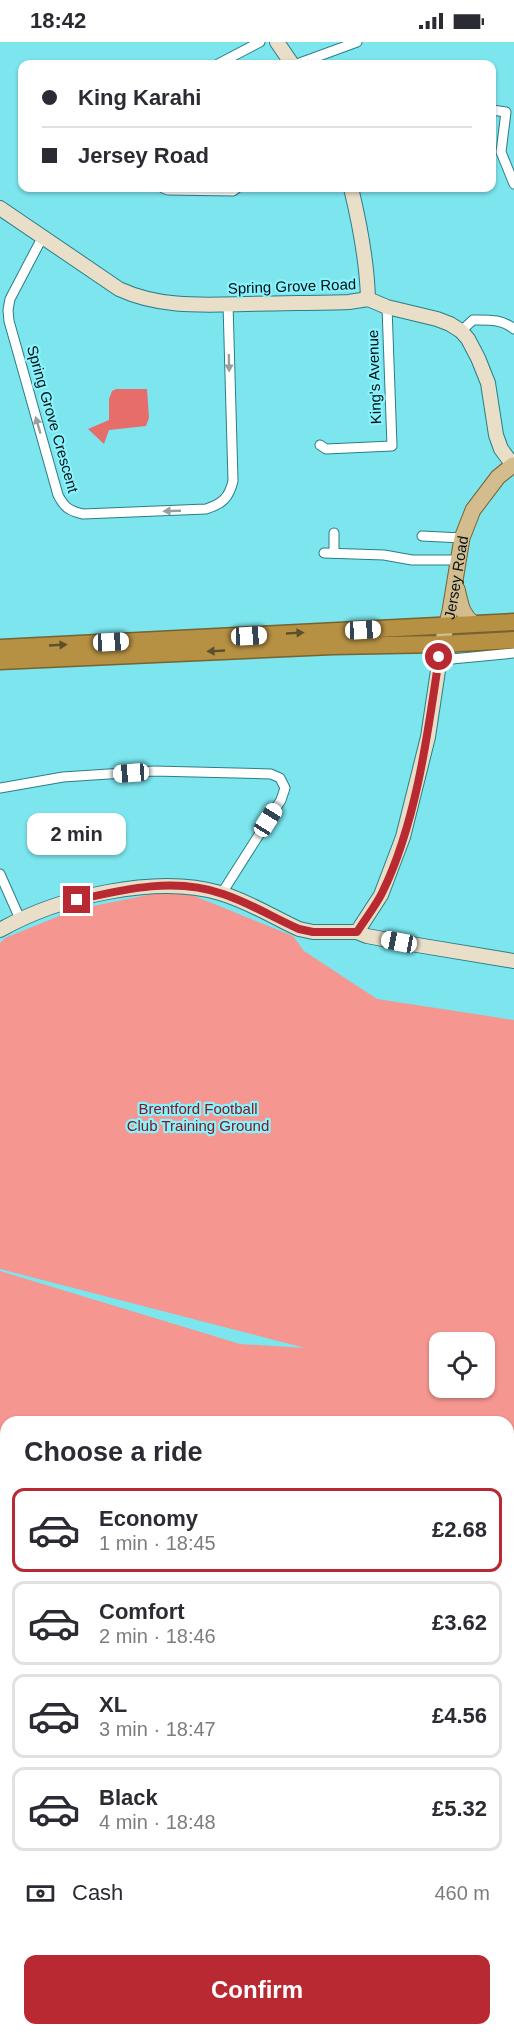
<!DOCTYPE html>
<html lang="en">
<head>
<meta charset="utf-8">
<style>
	:root { --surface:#fff; --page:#f2f2f3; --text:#2b2b33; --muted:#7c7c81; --line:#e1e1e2; --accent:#b92932 }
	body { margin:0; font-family:Helvetica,sans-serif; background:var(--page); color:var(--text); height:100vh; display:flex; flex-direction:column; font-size:22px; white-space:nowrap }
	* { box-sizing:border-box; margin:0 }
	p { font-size:20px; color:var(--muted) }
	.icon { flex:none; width:33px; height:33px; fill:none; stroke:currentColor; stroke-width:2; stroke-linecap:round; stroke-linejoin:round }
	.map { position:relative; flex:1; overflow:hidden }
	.details { position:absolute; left:0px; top:1374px; width:514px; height:620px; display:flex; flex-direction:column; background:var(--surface); border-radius:18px 18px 0 0; box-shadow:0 2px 4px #0004 }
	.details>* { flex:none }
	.hud { position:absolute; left:18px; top:18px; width:478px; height:132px; border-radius:12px; box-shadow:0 2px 4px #0004; display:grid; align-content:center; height:132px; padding:0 24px; background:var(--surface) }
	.tools { position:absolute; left:429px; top:1290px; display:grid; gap:12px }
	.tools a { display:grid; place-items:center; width:66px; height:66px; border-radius:12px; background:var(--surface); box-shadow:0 2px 4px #0004; font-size:30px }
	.end { position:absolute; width:27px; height:27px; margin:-14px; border:8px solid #b92932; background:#fff; box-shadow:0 0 0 3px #fff }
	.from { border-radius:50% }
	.bubble { position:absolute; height:42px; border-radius:12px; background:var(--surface); box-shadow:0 2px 4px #0004; font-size:20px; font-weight:700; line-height:42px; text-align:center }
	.car { position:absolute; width:18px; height:36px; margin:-18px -9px; border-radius:8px; box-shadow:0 0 4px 2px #0007; background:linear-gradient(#fff 24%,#345 0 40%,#fff 0 76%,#345 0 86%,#fff 0) }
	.hud b { display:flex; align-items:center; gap:21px; height:57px; font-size:22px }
	.hud b+b { border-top:2px solid var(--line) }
	.hud i { width:15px; height:15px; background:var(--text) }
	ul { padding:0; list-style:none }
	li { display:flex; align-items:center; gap:18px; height:84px; margin:0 12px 9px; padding:0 12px; border:3px solid var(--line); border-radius:12px }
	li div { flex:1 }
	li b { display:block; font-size:22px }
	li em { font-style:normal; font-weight:700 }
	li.current { border-color:var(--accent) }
	li>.icon { width:54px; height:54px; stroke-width:1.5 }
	h2 { padding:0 24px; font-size:27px; line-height:72px }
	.pay { display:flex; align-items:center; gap:15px; height:66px; padding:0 24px; font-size:22px }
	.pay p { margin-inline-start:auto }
	.button { display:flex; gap:12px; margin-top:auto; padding:12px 24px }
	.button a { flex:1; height:69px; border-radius:12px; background:var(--accent); color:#fff; font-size:24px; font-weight:700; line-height:69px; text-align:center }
	.status { display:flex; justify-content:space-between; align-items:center; height:42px; padding:0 30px; background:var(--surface); direction:ltr }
	.status svg { height:16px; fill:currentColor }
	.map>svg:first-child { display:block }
	.green { fill:#f59691; fill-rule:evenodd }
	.forest { fill:#e76d6a }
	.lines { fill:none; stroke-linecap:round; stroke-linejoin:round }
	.street-casing { stroke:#2b7e86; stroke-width:11 }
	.secondary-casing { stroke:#2b7e86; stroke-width:16 }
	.primary-casing { stroke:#766332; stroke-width:17 }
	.highway-casing { stroke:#766332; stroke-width:19 }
	.street { stroke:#fff; stroke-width:9 }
	.secondary { stroke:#e9dec7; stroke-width:14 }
	.primary { stroke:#d3bc8e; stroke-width:15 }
	.highway { stroke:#b69043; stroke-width:16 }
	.oneway { fill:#999fa0 }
	.oneway2 { fill:#5b502a }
	.route { stroke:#b92932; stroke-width:8 }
	.labels { text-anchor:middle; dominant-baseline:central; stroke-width:4.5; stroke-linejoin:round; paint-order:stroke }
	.street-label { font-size:15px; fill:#001012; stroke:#89f2fc }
	.park-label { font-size:15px; fill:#871720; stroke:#89f2fc }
</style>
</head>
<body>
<div class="status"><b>18:42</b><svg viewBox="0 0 49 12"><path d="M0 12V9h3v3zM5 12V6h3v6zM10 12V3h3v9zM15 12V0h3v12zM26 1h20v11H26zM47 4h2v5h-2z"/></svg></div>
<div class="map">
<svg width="514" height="1993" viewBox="0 0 514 1993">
	<rect width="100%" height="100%" fill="#7ce5ee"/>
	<!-- green -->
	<g class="green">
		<path d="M 177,847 L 293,894 L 304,909 L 377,957 L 514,978 L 514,1665 L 508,1659 L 508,1380 L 6,1380 L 6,1438 L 0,1432 L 0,1229 L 240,1302 L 305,1306 L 0,1227 L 0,901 L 5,896 L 74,868 ZM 440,1300 L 484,1300 L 484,1346 L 440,1346 Z"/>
		<polygon points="508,1755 514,1768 514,1920 509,1921"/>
	</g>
	<!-- forest -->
	<g class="forest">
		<polygon points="116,347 147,347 149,376 146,384 109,388 104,402 88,387 109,378 109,357 112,349"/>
		<polygon points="508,1659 514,1665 514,1768 509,1755"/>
		<polygon points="345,1988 466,1988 453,1993 346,1993"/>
	</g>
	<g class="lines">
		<defs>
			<g id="street">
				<polyline points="218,22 260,0"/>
				<polyline points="297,22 357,0"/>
				<polyline points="492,68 506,70 501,110 514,142"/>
				<polyline points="163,146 168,148 233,149 237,146"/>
				<path d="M 42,196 L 10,257 L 8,268 L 9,279 L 58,453 C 64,465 69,469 83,472 L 206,467 C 222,462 229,456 233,439 L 228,262"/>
				<path d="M 461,289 L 473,278 C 489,278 502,277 514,287"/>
				<polyline points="320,403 326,407 392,404 387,265"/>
				<polyline points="422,494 462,496"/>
				<polyline points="324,511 384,513 412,518 457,518"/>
				<polyline points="334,511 334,491"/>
				<polyline points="439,615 452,617 514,611"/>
				<polyline points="0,746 63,735 154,729 271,732 280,736 285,746 281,758 222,851"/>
				<polyline points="0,832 20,877"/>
			</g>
			<g id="secondary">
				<polyline points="277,0 292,22"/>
				<path d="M 351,146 C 360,183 367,219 368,257"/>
				<path d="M 0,166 L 119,247 C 160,266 203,263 247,262 C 281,261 315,261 349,260 L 368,257 L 387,265 L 437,277 L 450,282 L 461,289 L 468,297 L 478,316 L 488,341 L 496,393 L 501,407 L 513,423"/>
				<path d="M 0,888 C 58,855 156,832 220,851 C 248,859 273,875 299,887 L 313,890 L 357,890 L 381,853 L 403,795 L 428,695 L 442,602"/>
				<polyline points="357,890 367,894 399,900 514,919"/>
			</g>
			<g id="primary">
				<path d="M 457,547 C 461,562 461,572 474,582"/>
				<path id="s1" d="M 442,602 L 450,569 L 462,496 L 473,468 L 498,435 L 513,423"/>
			</g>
			<g id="highway">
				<polyline points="0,606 514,580"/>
				<polyline points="0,619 333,604 442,602 514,598"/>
			</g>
		</defs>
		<!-- street casing -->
		<use href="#street" class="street-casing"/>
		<!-- secondary casing -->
		<use href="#secondary" class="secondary-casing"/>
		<!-- primary casing -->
		<use href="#primary" class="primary-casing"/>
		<!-- highway casing -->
		<use href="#highway" class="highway-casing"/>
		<!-- street -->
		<use href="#street" class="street"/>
		<!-- secondary -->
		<use href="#secondary" class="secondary"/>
		<!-- primary -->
		<use href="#primary" class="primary"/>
		<!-- highway -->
		<use href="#highway" class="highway"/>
	</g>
	<!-- one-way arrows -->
	<defs><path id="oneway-solid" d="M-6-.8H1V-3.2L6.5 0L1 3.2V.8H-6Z" transform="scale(1.5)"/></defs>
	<g class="oneway">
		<use href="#oneway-solid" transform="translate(229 321) rotate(89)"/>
		<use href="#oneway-solid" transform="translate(38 383) rotate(-106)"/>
		<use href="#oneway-solid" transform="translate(172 469) rotate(178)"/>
	</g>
	<g class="oneway2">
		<use href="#oneway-solid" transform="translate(295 591) rotate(-3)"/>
		<use href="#oneway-solid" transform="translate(58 603) rotate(-3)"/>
		<use href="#oneway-solid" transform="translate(216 609) rotate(177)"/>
	</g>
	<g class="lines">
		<!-- route -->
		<path class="route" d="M 77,858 C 125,847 175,835 223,852 C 250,861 274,876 299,887 L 313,890 L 357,890 C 365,877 375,865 382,851 C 416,782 428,691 439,615"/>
	</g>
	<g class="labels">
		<!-- street labels -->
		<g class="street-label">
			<text transform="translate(292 244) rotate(-2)">Spring Grove Road</text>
			<text transform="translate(374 335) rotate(-92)">King's Avenue</text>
			<text transform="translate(53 377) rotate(74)">Spring Grove Crescent</text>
			<text stroke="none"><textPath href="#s1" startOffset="68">Jersey Road</textPath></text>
		</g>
		<!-- park labels -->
		<g class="park-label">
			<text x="198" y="1066">Brentford Football<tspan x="198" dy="17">Club Training Ground</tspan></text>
		</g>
	</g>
</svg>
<div class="tools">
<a><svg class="icon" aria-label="locate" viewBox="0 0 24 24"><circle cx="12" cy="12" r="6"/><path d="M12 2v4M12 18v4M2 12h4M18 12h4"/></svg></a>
</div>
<i class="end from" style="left:439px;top:615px"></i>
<i class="end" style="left:77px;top:858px"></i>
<div class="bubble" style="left:27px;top:771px;width:99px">2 min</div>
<i class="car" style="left:363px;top:588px;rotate:87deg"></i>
<i class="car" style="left:249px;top:594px;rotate:87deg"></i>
<i class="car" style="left:111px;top:600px;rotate:87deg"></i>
<i class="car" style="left:131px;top:731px;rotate:266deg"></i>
<i class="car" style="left:268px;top:778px;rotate:32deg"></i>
<i class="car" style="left:399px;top:900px;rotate:281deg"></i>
<div class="hud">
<b><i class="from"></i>King Karahi</b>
<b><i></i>Jersey Road</b>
</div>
<section class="details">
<h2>Choose a ride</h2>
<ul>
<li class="current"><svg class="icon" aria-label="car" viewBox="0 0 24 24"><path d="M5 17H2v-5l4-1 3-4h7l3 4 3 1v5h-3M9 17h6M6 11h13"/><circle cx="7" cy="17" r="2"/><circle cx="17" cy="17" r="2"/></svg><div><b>Economy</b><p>1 min · 18:45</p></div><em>£2.68</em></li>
<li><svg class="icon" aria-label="car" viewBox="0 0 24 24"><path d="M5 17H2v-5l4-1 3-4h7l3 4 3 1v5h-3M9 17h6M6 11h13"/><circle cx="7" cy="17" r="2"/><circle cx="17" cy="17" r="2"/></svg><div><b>Comfort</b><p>2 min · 18:46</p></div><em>£3.62</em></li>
<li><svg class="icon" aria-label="car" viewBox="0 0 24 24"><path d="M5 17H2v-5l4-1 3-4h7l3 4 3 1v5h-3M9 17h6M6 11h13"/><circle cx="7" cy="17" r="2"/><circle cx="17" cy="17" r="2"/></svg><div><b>XL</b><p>3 min · 18:47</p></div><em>£4.56</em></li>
<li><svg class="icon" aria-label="car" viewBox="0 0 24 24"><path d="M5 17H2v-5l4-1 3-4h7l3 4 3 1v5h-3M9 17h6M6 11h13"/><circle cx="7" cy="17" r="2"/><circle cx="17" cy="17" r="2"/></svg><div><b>Black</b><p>4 min · 18:48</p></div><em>£5.32</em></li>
</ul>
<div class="pay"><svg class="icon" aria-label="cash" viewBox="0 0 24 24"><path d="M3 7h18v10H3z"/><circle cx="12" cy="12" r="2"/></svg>Cash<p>460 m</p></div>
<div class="button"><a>Confirm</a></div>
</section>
</div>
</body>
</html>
